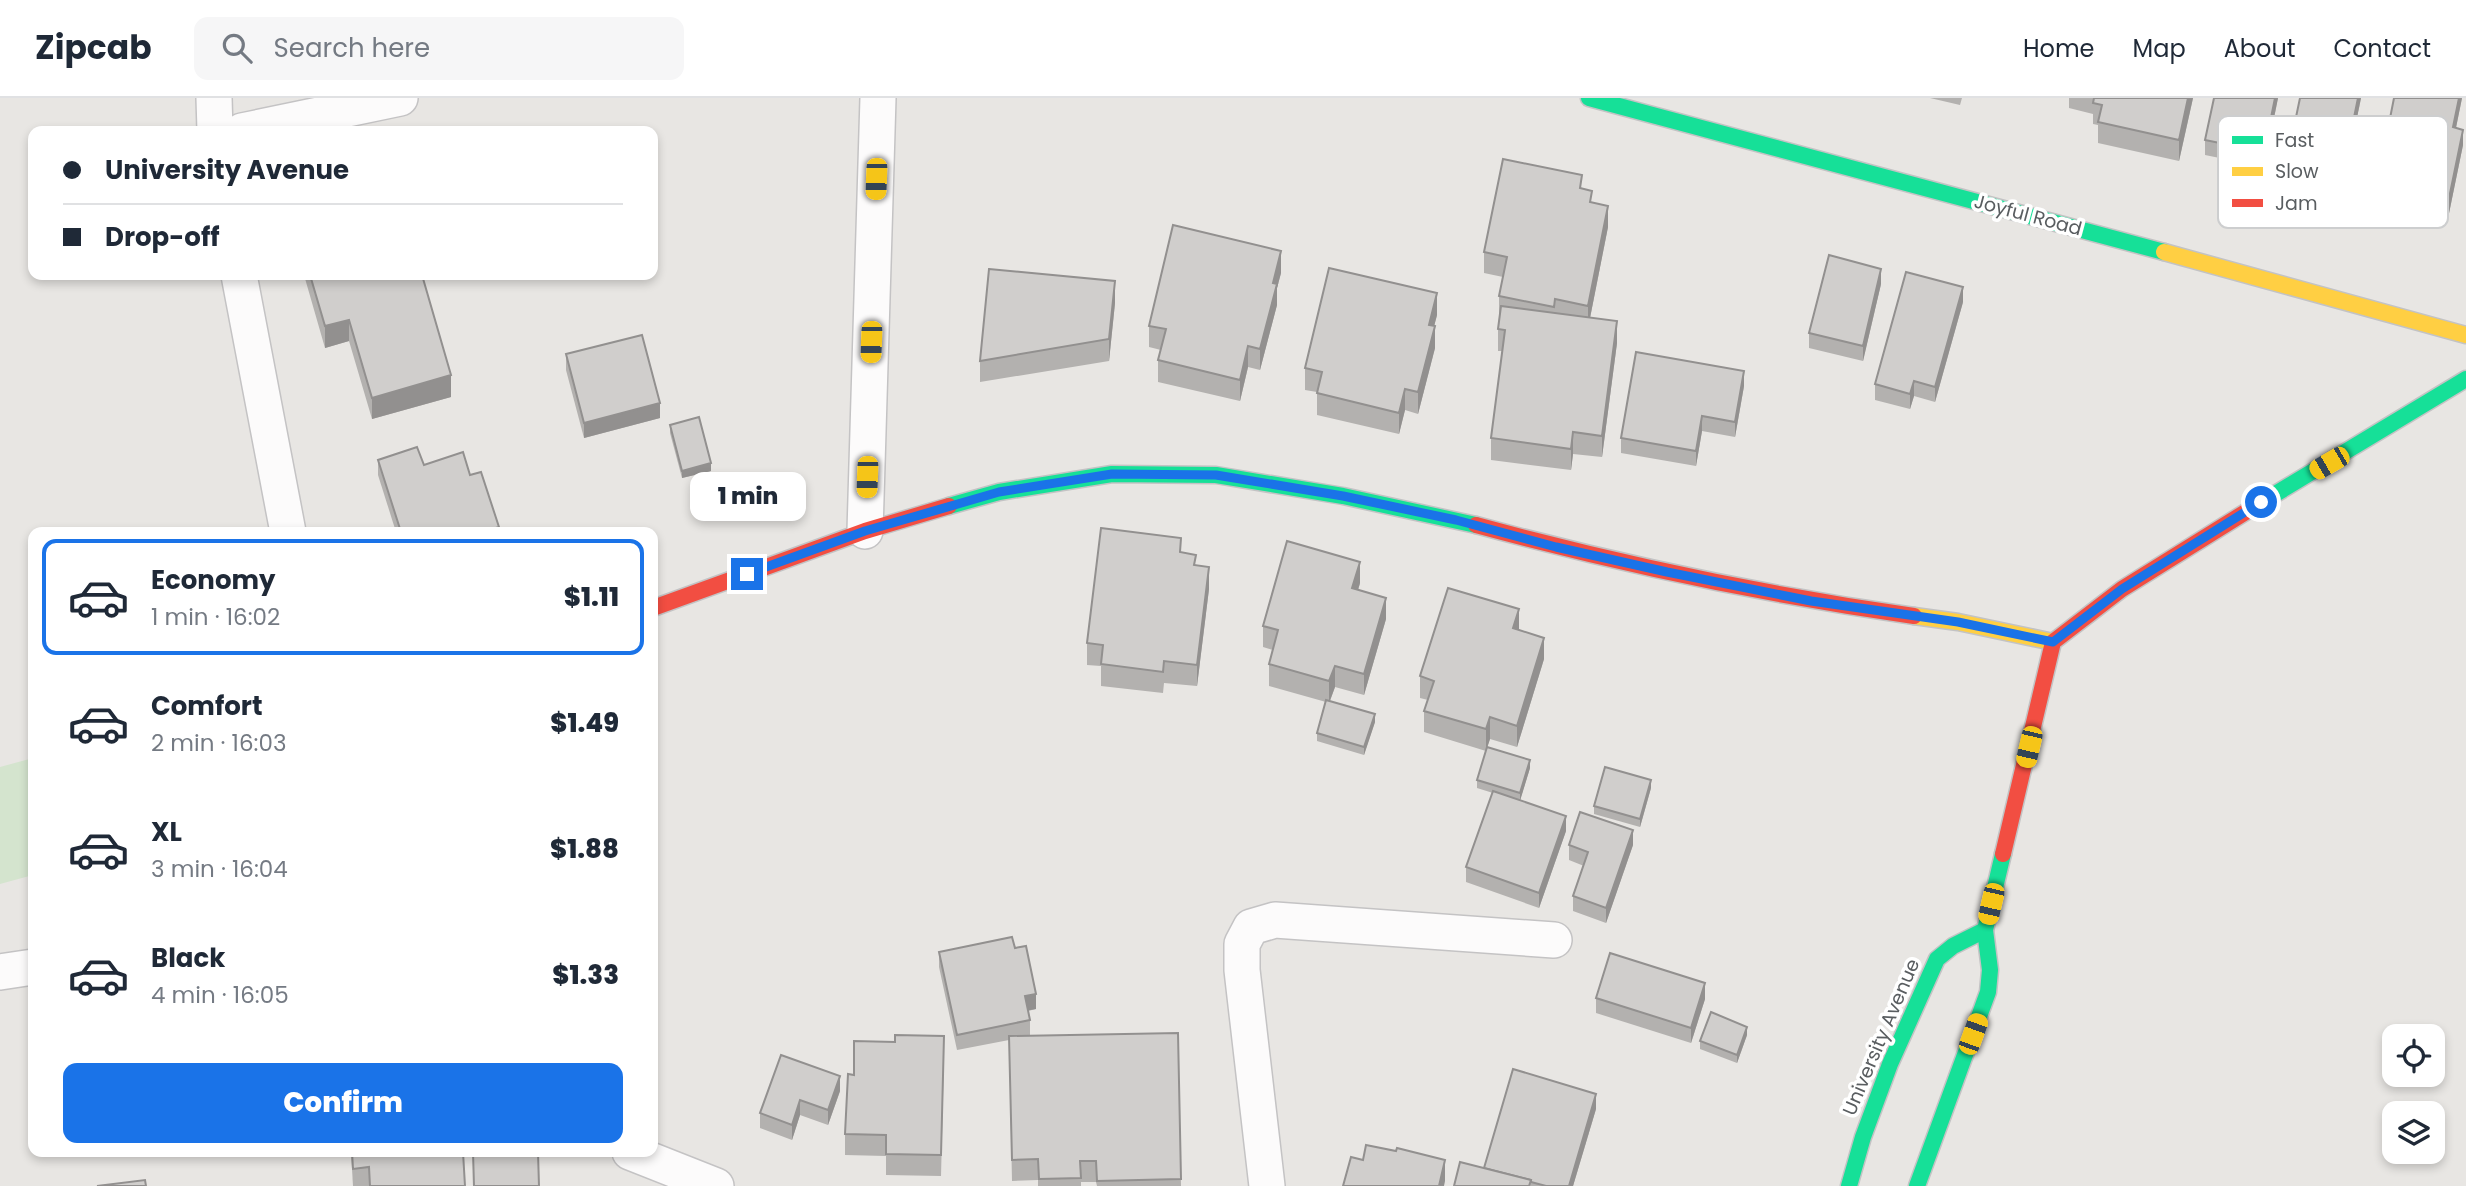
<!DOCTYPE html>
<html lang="en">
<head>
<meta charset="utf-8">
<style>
	:root { --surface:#fff; --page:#f6f6f7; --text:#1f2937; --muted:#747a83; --line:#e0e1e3; --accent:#1a73e8 }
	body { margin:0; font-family:Poppins,sans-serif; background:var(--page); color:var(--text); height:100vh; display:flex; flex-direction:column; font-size:26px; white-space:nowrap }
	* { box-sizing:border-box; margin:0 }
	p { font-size:23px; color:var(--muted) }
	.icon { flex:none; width:38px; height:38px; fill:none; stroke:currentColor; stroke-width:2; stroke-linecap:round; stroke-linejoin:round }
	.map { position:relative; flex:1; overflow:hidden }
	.drawer { position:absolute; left:28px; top:429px; width:630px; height:630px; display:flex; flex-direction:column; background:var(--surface); border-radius:14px; box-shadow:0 4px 10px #0003 }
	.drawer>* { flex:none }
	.guide { position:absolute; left:28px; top:28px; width:630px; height:154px; border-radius:14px; box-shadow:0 4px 10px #0003; display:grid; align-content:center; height:154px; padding:0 35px; background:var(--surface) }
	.buttons { position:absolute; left:2382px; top:926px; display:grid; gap:14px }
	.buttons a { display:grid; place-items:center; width:63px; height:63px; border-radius:14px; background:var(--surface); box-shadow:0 4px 10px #0003; font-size:35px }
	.end { position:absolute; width:32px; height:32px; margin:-16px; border:9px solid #1a73e8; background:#fff; box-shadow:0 0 0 4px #fff }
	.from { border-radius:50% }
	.bubble { position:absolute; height:49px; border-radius:14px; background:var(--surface); box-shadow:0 4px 10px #0003; font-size:23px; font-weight:800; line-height:49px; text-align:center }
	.car { position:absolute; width:21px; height:42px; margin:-21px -10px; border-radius:9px; box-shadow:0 0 5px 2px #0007; background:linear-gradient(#f5c518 24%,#345 0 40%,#f5c518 0 76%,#345 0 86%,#f5c518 0) }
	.guide b { display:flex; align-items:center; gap:24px; height:66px; font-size:26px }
	.guide b+b { border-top:2px solid var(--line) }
	.guide i { width:18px; height:18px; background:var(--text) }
	ul { padding:12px 0 0; list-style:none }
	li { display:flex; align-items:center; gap:21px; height:116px; margin:0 14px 10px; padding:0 21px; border:4px solid transparent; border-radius:14px }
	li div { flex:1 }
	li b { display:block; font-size:26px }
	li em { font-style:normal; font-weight:800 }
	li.on { border-color:var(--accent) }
	li>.icon { width:63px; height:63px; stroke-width:1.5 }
	.action { display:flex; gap:14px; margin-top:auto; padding:14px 35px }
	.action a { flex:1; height:80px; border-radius:14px; background:var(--accent); color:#fff; font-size:28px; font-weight:800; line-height:80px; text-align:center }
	header { display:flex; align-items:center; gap:42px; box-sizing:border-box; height:98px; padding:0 35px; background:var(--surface); border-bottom:2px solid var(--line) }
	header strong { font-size:33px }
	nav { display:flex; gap:38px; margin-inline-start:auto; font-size:24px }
	.search { width:490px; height:63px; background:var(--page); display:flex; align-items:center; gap:18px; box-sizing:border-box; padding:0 24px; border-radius:14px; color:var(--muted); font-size:26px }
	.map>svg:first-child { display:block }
	.green { fill:#d4e4ce }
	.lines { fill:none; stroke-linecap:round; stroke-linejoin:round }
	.street-casing { stroke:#c4c3c4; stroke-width:38 }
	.fast-casing { stroke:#c3c3c4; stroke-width:19 }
	.slow-casing { stroke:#c3c3c4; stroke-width:19 }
	.jam-casing { stroke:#c3c3c4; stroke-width:19 }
	.street { stroke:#fcfbfb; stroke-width:35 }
	.fast { stroke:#16e098; stroke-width:16 }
	.slow { stroke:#ffcf43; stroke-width:16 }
	.jam { stroke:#f24e42; stroke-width:16 }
	.wall { fill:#b3b1af }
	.shaded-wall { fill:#92908f }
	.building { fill:#d0cecc; stroke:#92908f; stroke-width:2 }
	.route { stroke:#1a73e8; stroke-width:9 }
	.labels { text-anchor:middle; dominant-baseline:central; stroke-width:7; stroke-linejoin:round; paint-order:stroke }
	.street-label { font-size:19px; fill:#595d60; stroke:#fff }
	.key { fill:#fff; stroke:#cdcecf; stroke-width:2 }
	.key-label { font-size:19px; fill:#595d60 }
</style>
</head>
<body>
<header>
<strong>Zipcab</strong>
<div class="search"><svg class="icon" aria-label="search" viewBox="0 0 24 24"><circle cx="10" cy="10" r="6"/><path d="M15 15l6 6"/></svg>Search here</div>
<nav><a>Home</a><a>Map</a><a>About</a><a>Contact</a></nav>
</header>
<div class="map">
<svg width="2466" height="1088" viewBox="0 0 2466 1088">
	<rect width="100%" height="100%" fill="#e8e6e3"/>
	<!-- green -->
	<polygon class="green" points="33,660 33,777 0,786 0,669"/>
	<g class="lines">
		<defs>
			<g id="street">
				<polyline points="214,0 215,33"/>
				<polyline points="242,33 400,0"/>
				<polyline points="239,177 288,434"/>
				<polyline points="865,433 878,0"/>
				<polyline points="0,874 33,869"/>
				<polyline points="630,1054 716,1088"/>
				<polyline points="1267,1088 1242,872 1242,846 1251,829 1275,822 1554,842"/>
			</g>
			<g id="fast">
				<polyline points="1589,0 2164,154"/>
				<polyline points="2257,407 2466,281"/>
				<polyline points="949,408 999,394 1112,376 1216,377 1343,398 1476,427"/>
				<polyline points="1849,1088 1863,1039 1890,966 1937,861 1953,848 1985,832"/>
				<polyline points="1917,1088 1988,894 1990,872 1985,832 2003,756"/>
			</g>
			<g id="slow">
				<polyline points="2164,154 2466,237"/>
				<polyline points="1914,518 1958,524 2053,544"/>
			</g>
			<g id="jam">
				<path d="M 1476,427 C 1620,466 1766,497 1914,518"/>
				<polyline points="653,510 865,433 949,408"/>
				<polyline points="2003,756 2053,544 2122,491 2257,407"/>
			</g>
		</defs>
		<!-- street casing -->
		<use href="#street" class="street-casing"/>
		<!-- fast casing -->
		<use href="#fast" class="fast-casing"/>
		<!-- slow casing -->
		<use href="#slow" class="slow-casing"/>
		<!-- jam casing -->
		<use href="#jam" class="jam-casing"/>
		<!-- street -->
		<use href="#street" class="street"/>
		<!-- fast -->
		<use href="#fast" class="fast"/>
		<!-- slow -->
		<use href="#slow" class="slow"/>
		<!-- jam -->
		<use href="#jam" class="jam"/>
	</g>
	<!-- wall -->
	<g class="wall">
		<polygon points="1930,0 1962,0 1960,7"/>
		<polygon points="2069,0 2193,0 2179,63 2098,45 2098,27 2093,26 2093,16 2069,10"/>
		<polygon points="2214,0 2278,0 2264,69 2205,57 2205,42"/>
		<polygon points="2300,0 2361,0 2343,88 2287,77 2287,62"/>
		<polygon points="2462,0 2456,30 2463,47 2447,125 2375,111 2375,96"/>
		<polygon points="1582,91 1608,129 1590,220 1617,245 1602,359 1573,356 1571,372 1491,362 1491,340 1503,253 1498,253 1498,231 1499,220 1499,198 1503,179 1484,175 1484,154"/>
		<polygon points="1281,175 1277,190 1277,207 1260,272 1248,269 1240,303 1158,284 1158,262 1161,252 1149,249 1149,228"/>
		<polygon points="304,177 422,177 451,299 372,321 349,243 325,250"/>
		<polygon points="1881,186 1863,263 1809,250 1809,235"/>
		<polygon points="1963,204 1935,304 1914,298 1910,311 1875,302 1875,286"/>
		<polygon points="1115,205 1109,263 980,284 980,263"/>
		<polygon points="1437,217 1434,228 1435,250 1418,316 1405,312 1399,336 1317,317 1317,294 1305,292 1305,270"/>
		<polygon points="566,256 660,320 584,340 566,272"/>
		<polygon points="1744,288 1735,339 1702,333 1696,368 1621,355 1621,340"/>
		<polygon points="670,327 711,373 682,380 670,335"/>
		<polygon points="378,362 424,367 470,377 499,434 396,434 378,377"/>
		<polygon points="1181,455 1196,467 1209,491 1197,588 1164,585 1163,595 1101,588 1101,568 1087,567 1087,545"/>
		<polygon points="1360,485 1358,492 1386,521 1364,597 1335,589 1330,603 1375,624 1364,657 1317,643 1317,635 1326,604 1269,588 1269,566 1273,552 1263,549 1263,528"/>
		<polygon points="1519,532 1544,561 1517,649 1490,641 1486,653 1424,634 1424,613 1428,602 1420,600 1420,578"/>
		<polygon points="1530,670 1520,702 1566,733 1539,810 1466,784 1466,769 1493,695 1477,690 1477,682"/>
		<polygon points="1651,690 1640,729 1594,716 1594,708"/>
		<polygon points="1569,747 1633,747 1606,825 1573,813 1573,798 1584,768 1569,762"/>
		<polygon points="1015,850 1036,911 1028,913 1030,922 1030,937 1026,938 1178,935 1181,1088 1097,1088 1096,1084 1081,1084 1081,1088 1038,1088 1038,1082 1012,1083 1009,942 957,952 939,869 939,854"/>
		<polygon points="1596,900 1705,901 1691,945 1596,915"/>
		<polygon points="1747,937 1737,965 1700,951 1700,943"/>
		<polygon points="781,957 840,993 828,1027 800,1017 792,1042 760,1030 760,1015"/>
		<polygon points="944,960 941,1078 886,1077 886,1058 845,1057 845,1036 854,977"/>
		<polygon points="1596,1011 1573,1088 1454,1088 1484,1070"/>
		<polygon points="351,1054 463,1054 465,1088 353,1088"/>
	</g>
	<!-- shaded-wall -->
	<g class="shaded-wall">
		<polygon points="2188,0 2193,0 2179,63 2179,42"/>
		<polygon points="2275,0 2278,0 2264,69 2264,54"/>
		<polygon points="2358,0 2361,0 2343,88 2343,73"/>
		<polygon points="2459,0 2462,0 2453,44 2453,29"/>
		<polygon points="2463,32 2463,47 2447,125 2447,110"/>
		<polygon points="1608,108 1608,129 1588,230 1588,208"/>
		<polygon points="1281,153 1281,175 1277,190 1277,207 1260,272 1260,251 1273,185"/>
		<polygon points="1881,171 1881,186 1863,263 1863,248"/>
		<polygon points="1115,183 1115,205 1109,263 1109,241"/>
		<polygon points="1963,189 1963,204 1935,304 1935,289"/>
		<polygon points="1437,195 1437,217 1429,248 1429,227"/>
		<polygon points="349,222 349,243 325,250 325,228"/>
		<polygon points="1617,223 1617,245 1602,359 1602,338"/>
		<polygon points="1435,228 1435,250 1418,316 1418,294"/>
		<polygon points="1248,248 1248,269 1240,303 1240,282"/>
		<polygon points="1744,273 1744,288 1735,339 1735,324"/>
		<polygon points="451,277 451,299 372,321 372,300"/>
		<polygon points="1914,283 1914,298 1910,311 1910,296"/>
		<polygon points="1405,291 1405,312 1399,336 1399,315"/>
		<polygon points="660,305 660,320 584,340 584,325"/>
		<polygon points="1702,318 1702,333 1696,368 1696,353"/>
		<polygon points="1573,334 1573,356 1571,372 1571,351"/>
		<polygon points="711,365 711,373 682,380 682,373"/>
		<polygon points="499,429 499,434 483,434"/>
		<polygon points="1360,464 1360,485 1352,512 1352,490"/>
		<polygon points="1209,469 1209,491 1197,588 1197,567"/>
		<polygon points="1386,500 1386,521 1364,597 1364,576"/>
		<polygon points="1519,511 1519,533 1513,530"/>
		<polygon points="1544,540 1544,561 1517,649 1517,628"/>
		<polygon points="1335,568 1335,589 1329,605 1329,583"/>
		<polygon points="1375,616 1375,624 1364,657 1364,649"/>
		<polygon points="1490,619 1490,641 1486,653 1486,631"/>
		<polygon points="1530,662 1530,670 1520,703 1520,695"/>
		<polygon points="1651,682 1651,690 1640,729 1640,721"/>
		<polygon points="1566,718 1566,733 1539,810 1539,795"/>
		<polygon points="1633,732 1633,747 1606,825 1606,810"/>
		<polygon points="1705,885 1705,901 1691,945 1691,930"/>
		<polygon points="1036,896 1036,911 1025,913 1025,898"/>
		<polygon points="1747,929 1747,937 1737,965 1737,957"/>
		<polygon points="840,978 840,993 828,1027 828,1012"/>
		<polygon points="1596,996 1596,1011 1573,1088 1569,1088"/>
		<polygon points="800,1002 800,1017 792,1042 792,1027"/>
		<polygon points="1445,1062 1445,1083 1444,1088 1439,1088"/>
	</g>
	<!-- building -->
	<g class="building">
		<polygon points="2094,0 2188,0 2179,42 2098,24 2102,7 2093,5"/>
		<polygon points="2214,0 2275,0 2264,54 2205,42"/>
		<polygon points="2300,0 2358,0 2343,73 2287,62"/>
		<polygon points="2394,0 2459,0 2453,29 2463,32 2447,110 2375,96"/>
		<polygon points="1503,61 1582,77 1580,90 1592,93 1590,104 1608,108 1588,208 1555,201 1554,209 1499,198 1507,159 1484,154"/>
		<polygon points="1173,127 1281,153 1273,185 1277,186 1260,251 1248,248 1240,282 1158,262 1166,231 1149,228"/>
		<polygon points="1829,157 1881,171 1863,248 1809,235"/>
		<polygon points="1329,170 1437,195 1429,227 1435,228 1418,294 1405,291 1399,315 1317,295 1322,274 1305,270"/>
		<polygon points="989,171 1115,183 1109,241 980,263"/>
		<polygon points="1906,174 1963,189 1935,289 1914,283 1910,296 1875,286"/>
		<polygon points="310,177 422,177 451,277 372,300 349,222 325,228"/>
		<polygon points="1501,208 1617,223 1602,338 1573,334 1571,351 1491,340 1505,232 1498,231"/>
		<polygon points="642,237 660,305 584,325 566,256"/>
		<polygon points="1636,254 1744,273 1735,324 1702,318 1696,353 1621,340"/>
		<polygon points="699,319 711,365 682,373 670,327"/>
		<polygon points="417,349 424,367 463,354 470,377 481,374 499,429 483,434 401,434 378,362"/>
		<polygon points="1101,430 1181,440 1180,454 1196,457 1194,467 1209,469 1197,567 1164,563 1163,574 1101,566 1103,547 1087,545"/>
		<polygon points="1287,443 1360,464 1352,490 1386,500 1364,576 1335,568 1329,583 1269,566 1278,532 1263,528"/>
		<polygon points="1448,490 1519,511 1513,530 1544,540 1517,628 1490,619 1486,631 1424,613 1434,583 1420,578"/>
		<polygon points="1326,602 1375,616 1364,649 1317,635"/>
		<polygon points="1487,649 1530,662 1520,695 1477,682"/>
		<polygon points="1605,669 1651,682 1640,721 1594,708"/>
		<polygon points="1493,693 1566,718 1539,795 1466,769"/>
		<polygon points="1580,714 1633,732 1606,810 1573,798 1588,754 1569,747"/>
		<polygon points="1012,839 1015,850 1026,848 1036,896 1025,898 1030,922 957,937 939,854"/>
		<polygon points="1610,855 1705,885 1691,930 1596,900"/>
		<polygon points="1711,914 1747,929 1737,957 1700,943"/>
		<polygon points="1178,935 1181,1081 1097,1083 1096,1063 1080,1063 1081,1080 1039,1081 1038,1061 1012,1062 1009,938"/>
		<polygon points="895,937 944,938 941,1057 886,1056 886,1037 845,1036 848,976 854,977 854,943 895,944"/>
		<polygon points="781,957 840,978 828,1012 800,1002 792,1027 760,1015"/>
		<polygon points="1513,971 1596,996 1569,1088 1546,1088 1531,1084 1531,1082 1484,1070"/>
		<polygon points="1366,1047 1396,1053 1397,1050 1445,1062 1439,1088 1343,1088 1351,1059 1363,1062"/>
		<polygon points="352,1054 463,1054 465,1088 370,1088 369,1069 353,1071"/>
		<polygon points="473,1054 538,1054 539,1088 474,1088"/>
		<polygon points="1460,1064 1531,1082 1529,1088 1454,1088"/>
		<polygon points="145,1082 146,1088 97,1088"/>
	</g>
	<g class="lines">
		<!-- route -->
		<polyline class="route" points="747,476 865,433 999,394 1112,376 1216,377 1343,398 1456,422 1556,449 1667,474 1811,503 1958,524 2053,544 2122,491 2261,404"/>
	</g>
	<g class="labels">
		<!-- street labels -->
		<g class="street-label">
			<text transform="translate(2028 117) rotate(15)">Joyful Road</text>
			<text transform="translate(1881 939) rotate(-67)">University Avenue</text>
		</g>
	</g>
	<!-- legend -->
	<rect x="2218" y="18" width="230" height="112" rx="10" class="key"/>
	<rect x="2232" y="38" width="31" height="8" fill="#16e098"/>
	<rect x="2232" y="69" width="31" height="9" fill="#ffcf43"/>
	<rect x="2232" y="101" width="31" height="8" fill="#f24e42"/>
	<g class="key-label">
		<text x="2275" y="49">Fast</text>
		<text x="2275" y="80">Slow</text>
		<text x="2275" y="112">Jam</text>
	</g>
</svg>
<div class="buttons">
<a><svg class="icon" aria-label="locate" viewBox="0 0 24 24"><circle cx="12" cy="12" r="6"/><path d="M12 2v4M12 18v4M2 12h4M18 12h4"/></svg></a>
<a><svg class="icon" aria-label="layers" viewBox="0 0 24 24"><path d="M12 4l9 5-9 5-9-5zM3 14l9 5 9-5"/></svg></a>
</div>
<i class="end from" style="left:2261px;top:404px"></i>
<i class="end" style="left:747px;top:476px"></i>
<div class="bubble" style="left:690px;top:374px;width:116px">1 min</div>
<i class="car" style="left:876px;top:81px;rotate:182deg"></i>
<i class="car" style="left:871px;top:244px;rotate:182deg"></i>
<i class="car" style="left:2329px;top:365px;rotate:240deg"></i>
<i class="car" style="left:867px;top:379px;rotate:182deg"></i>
<i class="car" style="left:2029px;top:649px;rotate:193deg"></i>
<i class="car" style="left:1991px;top:806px;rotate:193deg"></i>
<i class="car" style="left:1973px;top:936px;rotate:20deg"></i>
<div class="guide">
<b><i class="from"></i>University Avenue</b>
<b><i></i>Drop-off</b>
</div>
<section class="drawer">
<ul>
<li class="on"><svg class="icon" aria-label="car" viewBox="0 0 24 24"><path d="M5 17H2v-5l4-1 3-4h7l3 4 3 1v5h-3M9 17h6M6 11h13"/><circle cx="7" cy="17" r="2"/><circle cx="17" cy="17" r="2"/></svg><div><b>Economy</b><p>1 min · 16:02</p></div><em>$1.11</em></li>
<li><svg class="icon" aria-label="car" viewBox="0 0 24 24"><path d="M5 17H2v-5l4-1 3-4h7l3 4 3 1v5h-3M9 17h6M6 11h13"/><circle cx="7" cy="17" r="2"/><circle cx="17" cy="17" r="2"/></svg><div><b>Comfort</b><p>2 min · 16:03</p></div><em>$1.49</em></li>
<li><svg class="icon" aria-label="car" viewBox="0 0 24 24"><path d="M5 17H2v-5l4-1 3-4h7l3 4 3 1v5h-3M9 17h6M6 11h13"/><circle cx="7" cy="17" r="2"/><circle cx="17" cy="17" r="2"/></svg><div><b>XL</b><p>3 min · 16:04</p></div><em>$1.88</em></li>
<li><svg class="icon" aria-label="car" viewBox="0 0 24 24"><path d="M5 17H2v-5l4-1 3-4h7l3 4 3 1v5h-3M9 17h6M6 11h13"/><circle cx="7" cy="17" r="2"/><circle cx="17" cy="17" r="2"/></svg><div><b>Black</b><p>4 min · 16:05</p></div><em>$1.33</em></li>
</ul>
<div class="action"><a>Confirm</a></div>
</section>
</div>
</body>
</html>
